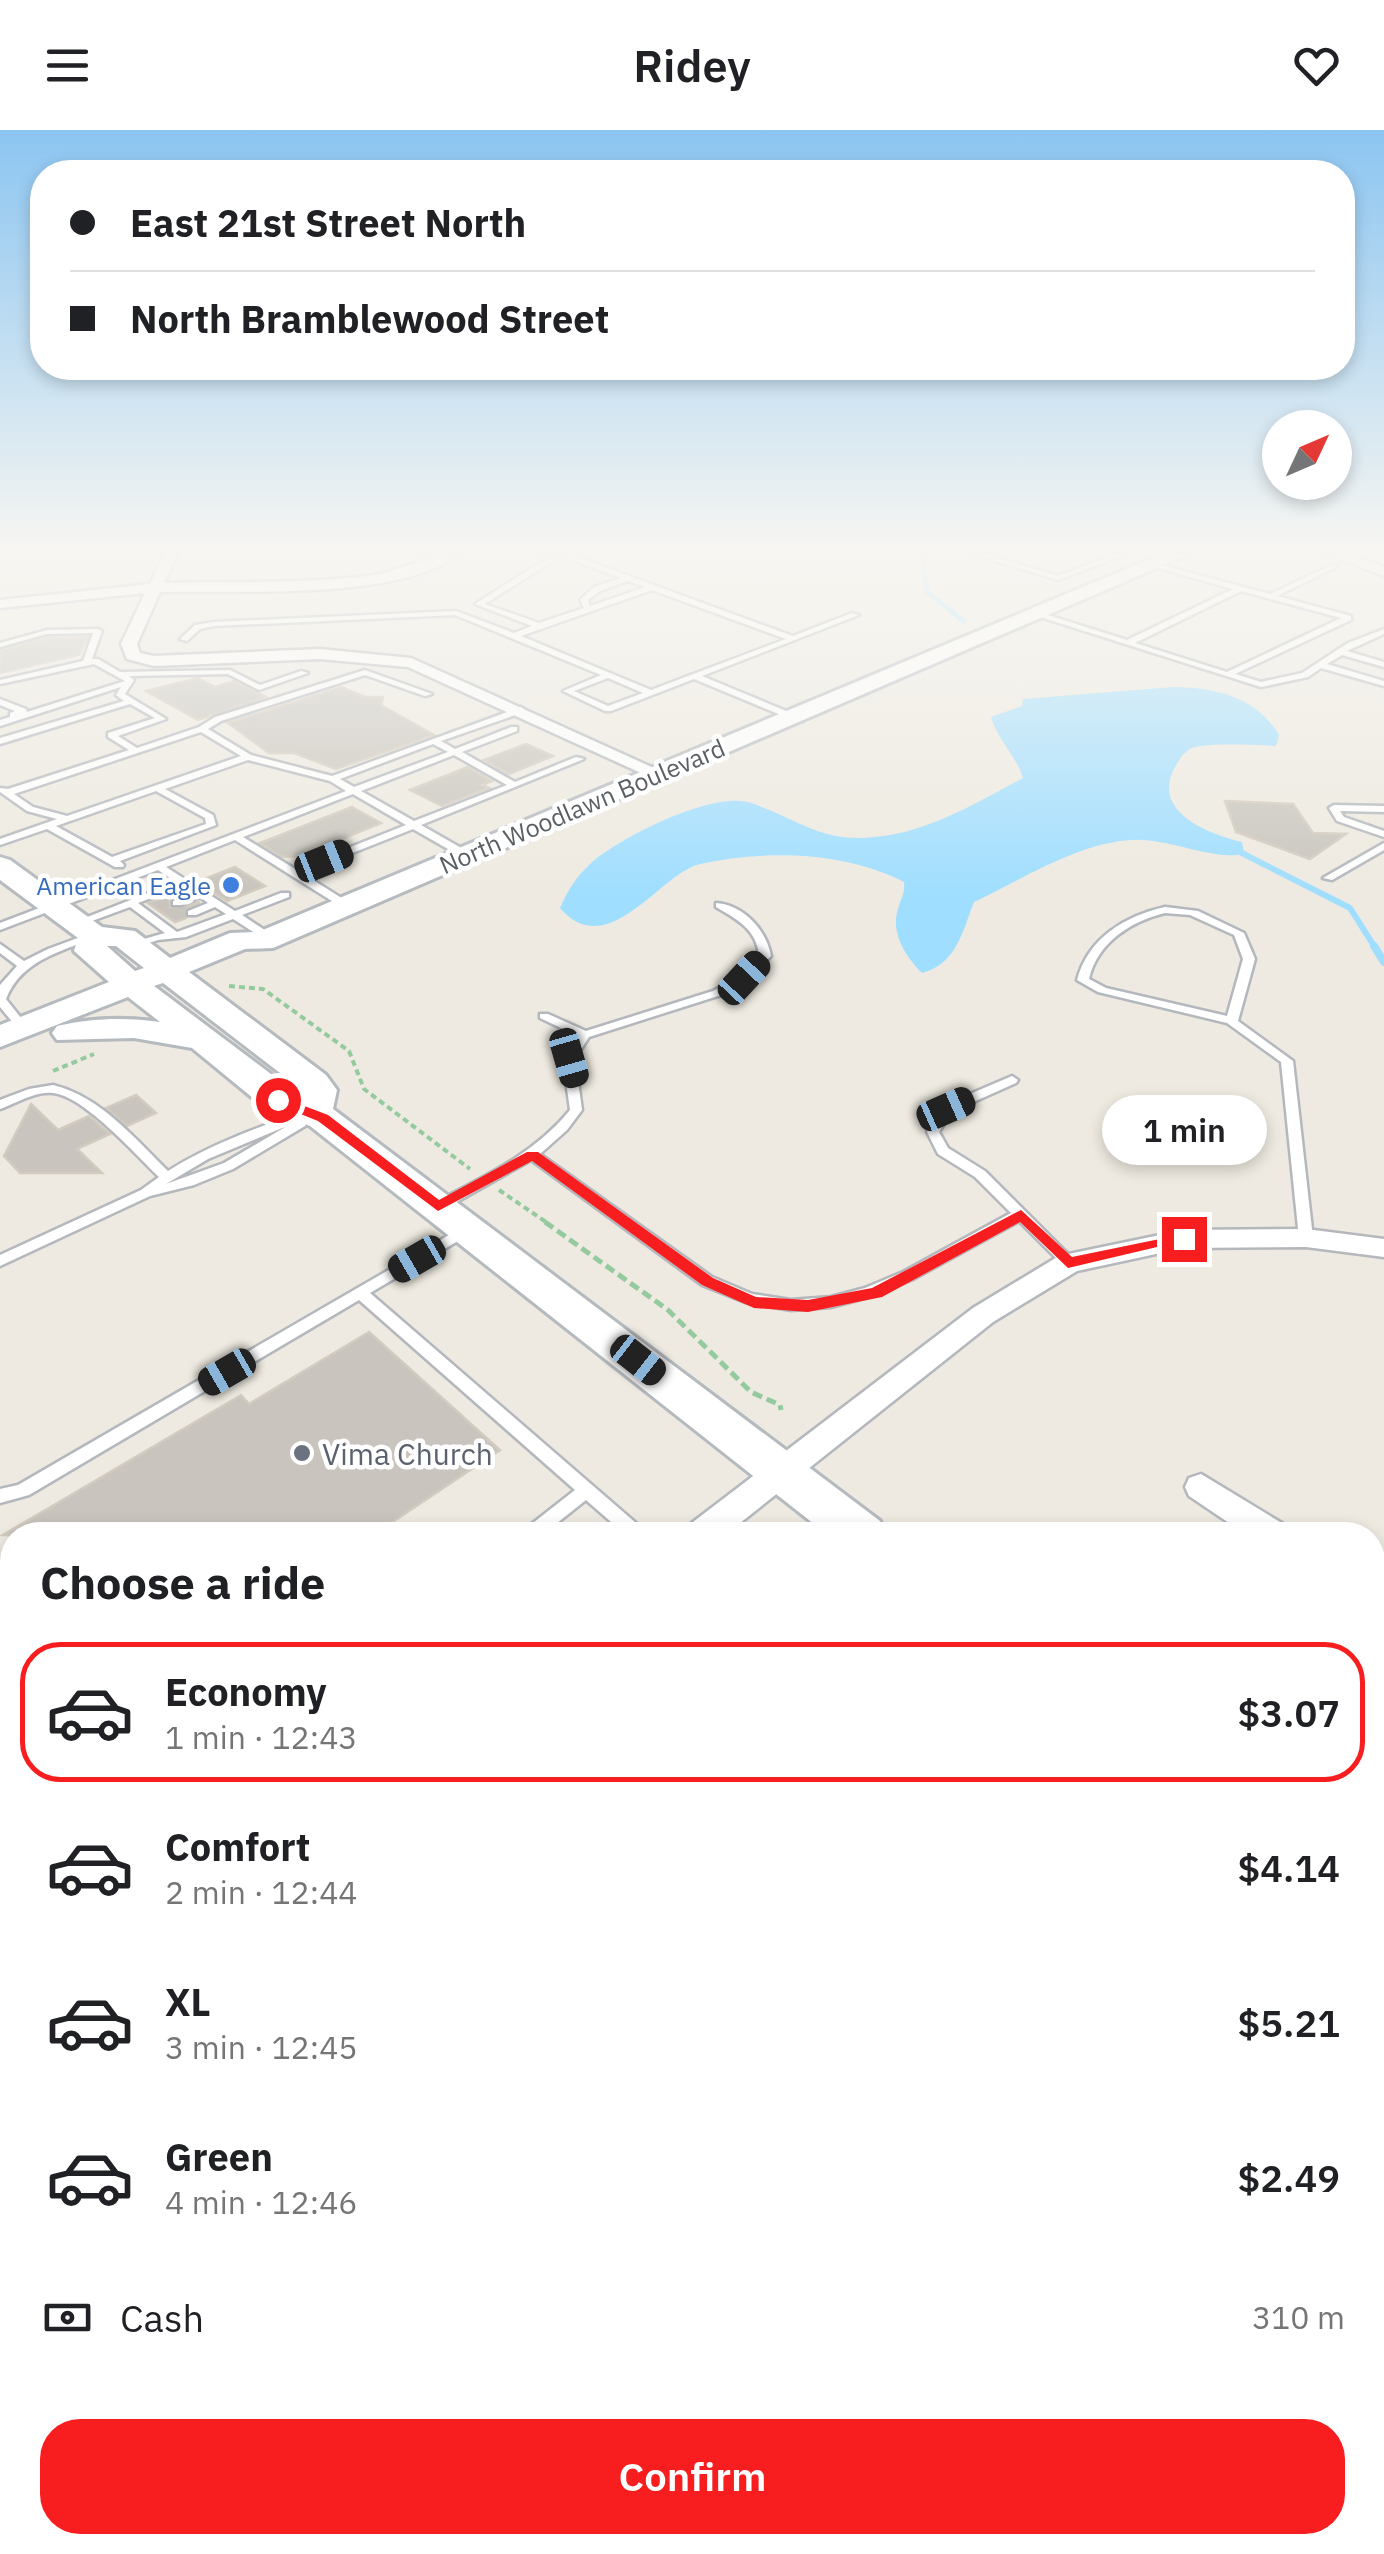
<!DOCTYPE html>
<html lang="en">
<head>
<meta charset="utf-8">
<style>
	:root { --surface:#fff; --page:#f2f2f2; --text:#202124; --muted:#757577; --line:#e0e0e0; --accent:#f81d1e }
	body { margin:0; font-family:"IBM Plex Sans",sans-serif; background:var(--page); color:var(--text); height:100vh; display:flex; flex-direction:column; font-size:38px; white-space:nowrap }
	* { box-sizing:border-box; margin:0 }
	p { font-size:32px; color:var(--muted) }
	.icon { flex:none; width:55px; height:55px; fill:none; stroke:currentColor; stroke-width:2; stroke-linecap:round; stroke-linejoin:round }
	.map { position:relative; flex:1; overflow:hidden }
	.panel { position:absolute; left:0px; top:1392px; width:1385px; height:1032px; display:flex; flex-direction:column; background:var(--surface); border-radius:40px 40px 0 0; box-shadow:0 5px 15px #0003 }
	.panel>* { flex:none }
	.banner { position:absolute; left:30px; top:30px; width:1325px; height:220px; border-radius:40px; box-shadow:0 5px 15px #0003; display:grid; align-content:center; height:220px; padding:0 40px; background:var(--surface) }
	.needle { width:65px; rotate:46deg }
	.buttons { position:absolute; left:1262px; top:280px; display:grid; gap:20px }
	.buttons a { display:grid; place-items:center; width:90px; height:90px; border-radius:50%; background:var(--surface); box-shadow:0 5px 15px #0003; font-size:50px }
	.end { position:absolute; width:45px; height:45px; margin:-22px; border:12px solid #f81d1e; background:#fff; box-shadow:0 0 0 5px #fff }
	.from { border-radius:50% }
	.bubble { position:absolute; height:70px; border-radius:35px; background:var(--surface); box-shadow:0 5px 15px #0003; font-size:32px; font-weight:600; line-height:70px; text-align:center }
	.car { position:absolute; width:30px; height:60px; margin:-30px -15px; border-radius:12px; box-shadow:0 0 8px 2px #0007; background:linear-gradient(#222 24%,#8ab4d8 0 40%,#222 0 76%,#8ab4d8 0 86%,#222 0) }
	.banner b { display:flex; align-items:center; gap:35px; height:95px; font-size:38px }
	.banner b+b { border-top:2px solid var(--line) }
	.banner i { width:25px; height:25px; background:var(--text) }
	ul { padding:0; list-style:none }
	li { display:flex; align-items:center; gap:30px; height:140px; margin:0 20px 15px; padding:0 20px; border:5px solid transparent; border-radius:40px }
	li div { flex:1 }
	li b { display:block; font-size:38px }
	li em { font-style:normal; font-weight:600 }
	li.selected { border-color:var(--accent) }
	li>.icon { width:90px; height:90px; stroke-width:1.5 }
	h2 { padding:0 40px; font-size:45px; line-height:120px }
	.pay { display:flex; align-items:center; gap:25px; height:110px; padding:0 40px; font-size:38px }
	.pay p { margin-inline-start:auto }
	.primary-button { display:flex; gap:20px; margin-top:auto; padding:20px 40px }
	.primary-button a { flex:1; height:115px; border-radius:40px; background:var(--accent); color:#fff; font-size:40px; font-weight:600; line-height:115px; text-align:center }
	header { display:flex; justify-content:space-between; align-items:center; height:130px; padding:0 40px; background:var(--surface); font-size:45px; font-weight:600 }
	.map>svg:first-child { display:block }
	.water { fill:#a0deff }
	.lines { fill:none; stroke-linecap:round; stroke-linejoin:round }
	.stream-far2 { stroke:#a0deff; stroke-width:5 }
	.stream-far1 { stroke:#a0deff; stroke-width:6 }
	.stream { stroke:#a0deff; stroke-width:8 }
	.building { fill:#c9c5be; stroke:#d3cbbf; stroke-width:2.5 }
	.service-casing { stroke:#b4b8bd; stroke-width:5 }
	.minor-casing { stroke:#b4b8bd; stroke-width:5 }
	.secondary-casing { stroke:#b5babf; stroke-width:6 }
	.path-far1 { stroke:#94ca9e; stroke-width:4; stroke-dasharray:6 4; stroke-linecap:butt }
	.path { stroke:#94ca9e; stroke-width:5; stroke-dasharray:10 5; stroke-linecap:butt }
	.service { fill:#fff; fill-rule:evenodd }
	.minor { fill:#fff; fill-rule:evenodd }
	.secondary { fill:#fff; fill-rule:evenodd }
	.route { fill:#f81d1e }
	.shop-dot { fill:#3f7fe0; stroke:#fff; stroke-width:4 }
	.worship-dot { fill:#6b7280; stroke:#fff; stroke-width:4 }
	.labels { text-anchor:middle; dominant-baseline:central; stroke-width:9; stroke-linejoin:round; paint-order:stroke }
	.far-street-label { font-size:25px; fill:#5a5f64; stroke:#fff }
	.far-shop-label { font-size:25px; fill:#366cbe; stroke:#fff; text-anchor:end }
	.worship-label { font-size:30px; fill:#5b616d; stroke:#fff; text-anchor:start }
</style>
</head>
<body>
<header><svg class="icon" aria-label="menu" viewBox="0 0 24 24"><path d="M4 6h16M4 12h16M4 18h16"/></svg>Ridey<svg class="icon" aria-label="heart" viewBox="0 0 24 24"><path d="M12 20l-8-8c-3-5 5-10 8-4 3-6 11-1 8 4z"/></svg></header>
<div class="map">
<svg width="1384" height="2424" viewBox="0 0 1384 2424">
	<rect width="100%" height="100%" fill="#eeeae1"/>
	<!-- water -->
	<path class="water" d="M 1173,557 C 1214,557 1257,567 1279,605 L 1276,616 C 1260,615 1201,612 1190,619 C 1183,623 1179,630 1175,637 C 1150,682 1209,704 1242,712 L 1244,723 C 1220,733 1166,707 1132,710 C 1077,713 1023,749 974,772 C 962,803 956,834 922,843 C 905,826 889,801 899,776 C 902,766 905,763 904,752 C 843,721 765,720 700,734 C 660,743 608,834 560,778 C 568,760 576,747 590,734 C 619,708 713,660 751,673 C 799,689 820,713 874,707 C 927,703 977,672 1023,648 C 1016,625 998,611 991,587 L 1022,576 L 1023,569 Z"/>
	<g class="lines">
		<!-- stream-far2 -->
		<polyline class="stream-far2" points="922,424 927,462 964,491"/>
		<!-- stream-far1 -->
		<polyline class="stream-far1" points="1236,720 1350,778 1376,819"/>
		<!-- stream -->
		<polyline class="stream" points="1374,816 1384,832"/>
	</g>
	<!-- building -->
	<g class="building">
		<polygon points="88,507 79,525 0,543 0,520 48,508"/>
		<polygon points="198,548 215,557 234,551 266,567 198,590 146,561"/>
		<polygon points="341,557 365,567 383,567 381,575 434,605 336,639 294,623 269,623 228,593"/>
		<polygon points="526,614 553,626 509,644 484,630"/>
		<polygon points="468,637 492,651 482,655 489,658 442,676 410,660"/>
		<polygon points="1225,671 1293,674 1313,703 1346,704 1310,729 1236,702"/>
		<polygon points="352,677 381,693 300,726 282,727 260,713"/>
		<polygon points="235,737 265,756 227,771 197,752"/>
		<polygon points="182,760 170,769 170,778 200,772 187,778 186,788 175,792 148,773"/>
		<polygon points="136,965 156,983 127,996 106,978"/>
		<polygon points="31,974 58,1000 89,986 110,1004 77,1019 102,1043 20,1043 4,1026"/>
		<polygon points="369,1202 500,1320 373,1405 3,1405 241,1265 249,1274"/>
	</g>
	<g class="lines">
		<defs>
			<g id="service">
				<path d="M 554,424 L 569,424 L 793,506 L 852,483 L 859,485 L 702,546 L 796,585 L 796,589 L 793,590 L 694,549 L 611,581 L 605,581 L 563,561 L 601,545 L 455,485 L 214,496 L 200,499 L 187,511 L 180,509 L 195,495 L 214,492 L 456,481 L 514,503 L 532,496 L 475,474 ZM 561,426 L 621,448 L 594,457 L 580,470 L 584,478 L 539,493 L 485,474 ZM 628,451 L 645,457 L 590,476 L 588,470 L 600,461 ZM 652,460 L 786,509 L 651,560 L 521,506 ZM 608,548 L 643,563 L 608,576 L 574,561 Z"/>
				<polygon points="973,424 984,424 1058,446 1116,424 1126,424 1058,450"/>
				<path d="M 1153,433 L 1270,464 L 1332,435 L 1336,435 L 1336,437 L 1277,466 L 1351,486 L 1351,490 L 1235,544 L 1261,552 L 1302,543 L 1348,513 L 1384,499 L 1384,504 L 1347,521 L 1384,532 L 1384,537 L 1342,525 L 1327,534 L 1384,551 L 1384,556 L 1321,538 L 1308,547 L 1261,557 L 1031,484 L 1038,482 L 1127,510 L 1233,459 L 1151,436 ZM 1241,461 L 1341,488 L 1227,542 L 1135,513 Z"/>
				<path d="M 98,499 L 102,501 L 92,529 L 98,529 L 120,542 L 230,540 L 260,555 L 301,541 L 308,543 L 259,560 L 228,544 L 129,546 L 134,550 L 125,564 L 166,589 L 118,606 L 137,618 L 199,597 L 215,587 L 365,540 L 432,564 L 425,566 L 365,545 L 221,591 L 208,599 L 251,625 L 332,646 L 521,577 L 525,580 L 524,582 L 441,611 L 455,619 L 511,597 L 517,597 L 517,601 L 462,622 L 515,652 L 576,627 L 584,629 L 421,695 L 470,723 L 470,727 L 462,727 L 413,699 L 302,743 L 351,774 L 351,778 L 343,778 L 235,710 L 166,737 L 235,781 L 281,763 L 289,763 L 289,767 L 242,785 L 274,806 L 274,810 L 266,810 L 233,789 L 186,807 L 158,810 L 134,818 L 130,817 L 130,813 L 165,803 L 130,777 L 81,795 L 72,793 L 176,752 L 158,740 L 0,800 L 0,793 L 346,661 L 330,651 L 248,630 L 165,659 L 213,685 L 216,695 L 120,731 L 124,735 L 123,737 L 115,737 L 47,699 L 0,715 L 0,709 L 57,689 L 27,681 L 0,662 L 0,658 L 8,659 L 129,620 L 108,607 L 108,603 L 155,588 L 130,574 L 0,614 L 0,608 L 124,571 L 116,565 L 121,557 L 0,596 L 0,590 L 10,587 L 10,583 L 15,581 L 0,575 L 0,569 L 26,579 L 27,582 L 125,551 L 94,534 L 0,554 L 0,550 L 83,531 L 93,503 L 47,504 L 0,517 L 0,513 L 47,500 ZM 201,602 L 241,626 L 67,686 L 33,677 L 14,664 ZM 433,614 L 448,622 L 354,657 L 340,649 ZM 454,625 L 507,655 L 414,691 L 361,661 ZM 156,661 L 205,688 L 206,694 L 112,727 L 56,696 ZM 353,664 L 406,695 L 295,739 L 243,707 ZM 183,756 L 193,763 L 173,771 L 173,775 L 181,775 L 200,767 L 208,773 L 188,781 L 188,785 L 196,785 L 215,777 L 226,784 L 177,802 L 138,773 Z"/>
				<polygon points="1334,675 1384,676 1384,682 1340,681 1344,687 1384,701 1384,707 1337,691 1329,678"/>
				<polygon points="1384,713 1384,720 1332,750 1323,748"/>
				<path d="M 716,773 C 743,775 766,799 771,826 L 769,828 L 748,850 L 721,865 L 589,907 L 575,929 L 582,980 L 567,1000 L 540,1024 L 712,1147 L 752,1164 L 791,1170 L 831,1167 L 865,1158 L 903,1142 L 1011,1083 L 975,1047 L 938,1024 L 927,1002 L 942,976 L 1012,946 L 1018,950 L 1016,953 L 951,982 L 939,1002 L 948,1018 L 985,1041 L 1074,1130 L 1076,1133 L 1074,1136 L 1064,1136 L 1019,1091 L 913,1149 L 875,1165 L 831,1177 L 791,1180 L 745,1172 L 702,1155 L 531,1030 L 444,1079 L 434,1079 L 432,1076 L 434,1073 C 484,1047 534,1024 570,980 L 563,929 L 578,906 L 540,888 L 540,884 L 548,884 L 586,901 L 713,861 L 740,846 L 759,825 C 756,799 738,790 716,777 Z"/>
				<path d="M 1165,777 L 1198,781 L 1244,803 L 1255,829 L 1238,891 L 1293,931 L 1313,1108 L 1311,1111 L 1306,1113 L 1299,1108 L 1281,932 L 1227,893 L 1098,862 L 1077,850 C 1088,808 1125,786 1165,777 ZM 1165,783 L 1190,785 L 1234,805 L 1243,829 L 1227,886 L 1106,858 L 1089,849 C 1097,813 1131,791 1165,783 Z"/>
				<path d="M 94,802 L 99,805 L 98,807 C 62,821 21,830 6,869 L 29,898 L 27,900 L 19,900 L 0,877 L 0,855 L 17,836 L 0,823 L 0,814 L 24,831 L 48,819 Z"/>
				<path d="M 53,955 C 101,967 134,1008 168,1041 C 211,1014 259,997 307,980 L 315,980 L 317,983 L 303,990 L 306,993 L 305,996 L 233,1039 L 194,1055 L 150,1066 L 0,1136 L 0,1125 L 141,1060 L 159,1047 C 136,1025 84,966 53,963 C 35,961 17,973 0,979 L 0,970 L 29,959 ZM 287,996 L 224,1033 L 166,1054 L 208,1029 Z"/>
				<polygon points="468,1094 475,1099 473,1102 370,1163 644,1400 646,1405 626,1405 586,1370 542,1405 522,1405 524,1400 575,1360 359,1170 29,1365 0,1373 0,1359 18,1355"/>
				<rect x="0" y="1956" width="12" height="22"/>
				<polygon points="12,1980 12,2026 8,2037 0,2041 0,1993 4,1983"/>
				<polygon points="1384,2224 1384,2262 1381,2267 1372,2271 1372,2232 1375,2228"/>
				<polygon points="531,2412 561,2412 567,2424 536,2424"/>
				<polygon points="646,2412 677,2412 672,2424 640,2424"/>
				<polygon points="1272,2412 1301,2412 1296,2424 1267,2424"/>
			</g>
			<g id="minor">
				<path d="M 164,424 L 178,424 L 164,453 C 232,451 301,454 368,446 C 399,442 429,424 459,424 C 401,471 236,460 160,462 L 137,514 L 140,523 L 154,526 L 320,519 L 411,528 L 667,644 L 652,648 L 408,537 L 320,529 L 154,536 L 127,529 L 121,514 L 145,463 L 0,478 L 0,470 L 150,454 Z"/>
				<polygon points="1326,424 1347,424 1384,437 1384,446"/>
				<polygon points="1306,1099 1384,1109 1384,1127 1306,1117 1184,1118 1077,1141 993,1192 725,1405 684,1405 689,1395 973,1178 1059,1126 1184,1100"/>
				<polygon points="1201,1344 1285,1395 1290,1405 1247,1405 1189,1366 1185,1357 1189,1348"/>
				<polygon points="1372,1456 1384,1460 1384,1492 1372,1488"/>
				<polygon points="107,2412 161,2412 158,2424 104,2424"/>
			</g>
			<g id="secondary">
				<path d="M 1162,424 L 1189,424 L 273,818 L 245,819 L 189,842 L 326,945 L 337,960 L 333,979 L 880,1391 L 887,1405 L 828,1405 L 310,996 L 265,978 L 192,918 L 134,908 L 57,910 L 52,903 L 57,896 C 90,888 127,887 160,892 L 128,867 L 0,917 L 0,895 L 109,852 L 74,821 L 78,808 L 0,750 L 0,727 L 10,730 L 102,797 L 135,801 L 170,828 L 230,803 L 258,802 ZM 107,816 L 116,816 L 144,838 L 135,841 ZM 163,853 L 301,959 L 300,966 L 154,856 Z"/>
				<polygon points="1372,1767 1384,1772 1384,1836 1372,1831"/>
			</g>
		</defs>
		<!-- service casing -->
		<use href="#service" class="service-casing"/>
		<!-- minor casing -->
		<use href="#minor" class="minor-casing"/>
		<!-- secondary casing -->
		<use href="#secondary" class="secondary-casing"/>
		<!-- path-far1 -->
		<g class="path-far1">
			<polyline points="229,856 263,859 349,921 364,959 470,1039"/>
			<polyline points="53,941 94,924"/>
			<polyline points="499,1060 549,1094"/>
		</g>
		<!-- path -->
		<polyline class="path" points="545,1092 668,1180 751,1262 780,1275 781,1280"/>
		<!-- service -->
		<use href="#service" class="service"/>
		<!-- minor -->
		<use href="#minor" class="minor"/>
		<!-- secondary -->
		<use href="#secondary" class="secondary"/>
	</g>
	<!-- sky -->
	<linearGradient id="sky" x2="0" y2="1"><stop stop-color="#8bc5f1"/><stop offset="0.55" stop-color="#f7f6f2"/><stop offset="1" stop-color="#f7f6f2" stop-opacity="0"/></linearGradient>
	<rect width="1384" height="764" fill="url(#sky)"/>
	<!-- route -->
	<polygon class="route" points="278,966 328,985 439,1070 527,1022 538,1022 713,1148 756,1167 808,1170 872,1158 1021,1080 1072,1127 1184,1104 1191,1109 1068,1138 1020,1092 882,1167 808,1182 754,1178 702,1155 532,1031 438,1081 318,991 273,973"/>
	<!-- markers -->
	<circle class="shop-dot" cx="231" cy="755" r="10"/>
	<circle class="worship-dot" cx="302" cy="1323" r="10"/>
	<g class="labels">
		<!-- far-street labels -->
		<g class="far-street-label">
			<text transform="translate(582 676) rotate(-23)">North Woodlawn Boulevard</text>
		</g>
		<!-- far-shop labels -->
		<g class="far-shop-label">
			<text x="211" y="755">American Eagle</text>
		</g>
		<!-- worship labels -->
		<g class="worship-label">
			<text x="322" y="1323">Vima Church</text>
		</g>
	</g>
</svg>
<div class="buttons">
<a><svg class="needle" viewBox="-14 -14 28 28"><path d="M0-13l5 13h-10z" fill="#e53935"/><path d="M0 13l5-13h-10z" fill="#757577"/></svg></a>
</div>
<i class="end from" style="left:278px;top:970px"></i>
<i class="end" style="left:1184px;top:1109px"></i>
<div class="bubble" style="left:1102px;top:965px;width:165px">1 min</div>
<i class="car" style="left:324px;top:731px;rotate:68deg"></i>
<i class="car" style="left:744px;top:848px;rotate:43deg"></i>
<i class="car" style="left:569px;top:928px;rotate:164deg"></i>
<i class="car" style="left:946px;top:979px;rotate:66deg"></i>
<i class="car" style="left:417px;top:1129px;rotate:240deg"></i>
<i class="car" style="left:638px;top:1230px;rotate:128deg"></i>
<i class="car" style="left:227px;top:1242px;rotate:240deg"></i>
<div class="banner">
<b><i class="from"></i>East 21st Street North</b>
<b><i></i>North Bramblewood Street</b>
</div>
<section class="panel">
<h2>Choose a ride</h2>
<ul>
<li class="selected"><svg class="icon" aria-label="car" viewBox="0 0 24 24"><path d="M5 17H2v-5l4-1 3-4h7l3 4 3 1v5h-3M9 17h6M6 11h13"/><circle cx="7" cy="17" r="2"/><circle cx="17" cy="17" r="2"/></svg><div><b>Economy</b><p>1 min · 12:43</p></div><em>$3.07</em></li>
<li><svg class="icon" aria-label="car" viewBox="0 0 24 24"><path d="M5 17H2v-5l4-1 3-4h7l3 4 3 1v5h-3M9 17h6M6 11h13"/><circle cx="7" cy="17" r="2"/><circle cx="17" cy="17" r="2"/></svg><div><b>Comfort</b><p>2 min · 12:44</p></div><em>$4.14</em></li>
<li><svg class="icon" aria-label="car" viewBox="0 0 24 24"><path d="M5 17H2v-5l4-1 3-4h7l3 4 3 1v5h-3M9 17h6M6 11h13"/><circle cx="7" cy="17" r="2"/><circle cx="17" cy="17" r="2"/></svg><div><b>XL</b><p>3 min · 12:45</p></div><em>$5.21</em></li>
<li><svg class="icon" aria-label="car" viewBox="0 0 24 24"><path d="M5 17H2v-5l4-1 3-4h7l3 4 3 1v5h-3M9 17h6M6 11h13"/><circle cx="7" cy="17" r="2"/><circle cx="17" cy="17" r="2"/></svg><div><b>Green</b><p>4 min · 12:46</p></div><em>$2.49</em></li>
</ul>
<div class="pay"><svg class="icon" aria-label="cash" viewBox="0 0 24 24"><path d="M3 7h18v10H3z"/><circle cx="12" cy="12" r="2"/></svg>Cash<p>310 m</p></div>
<div class="primary-button"><a>Confirm</a></div>
</section>
</div>
</body>
</html>
